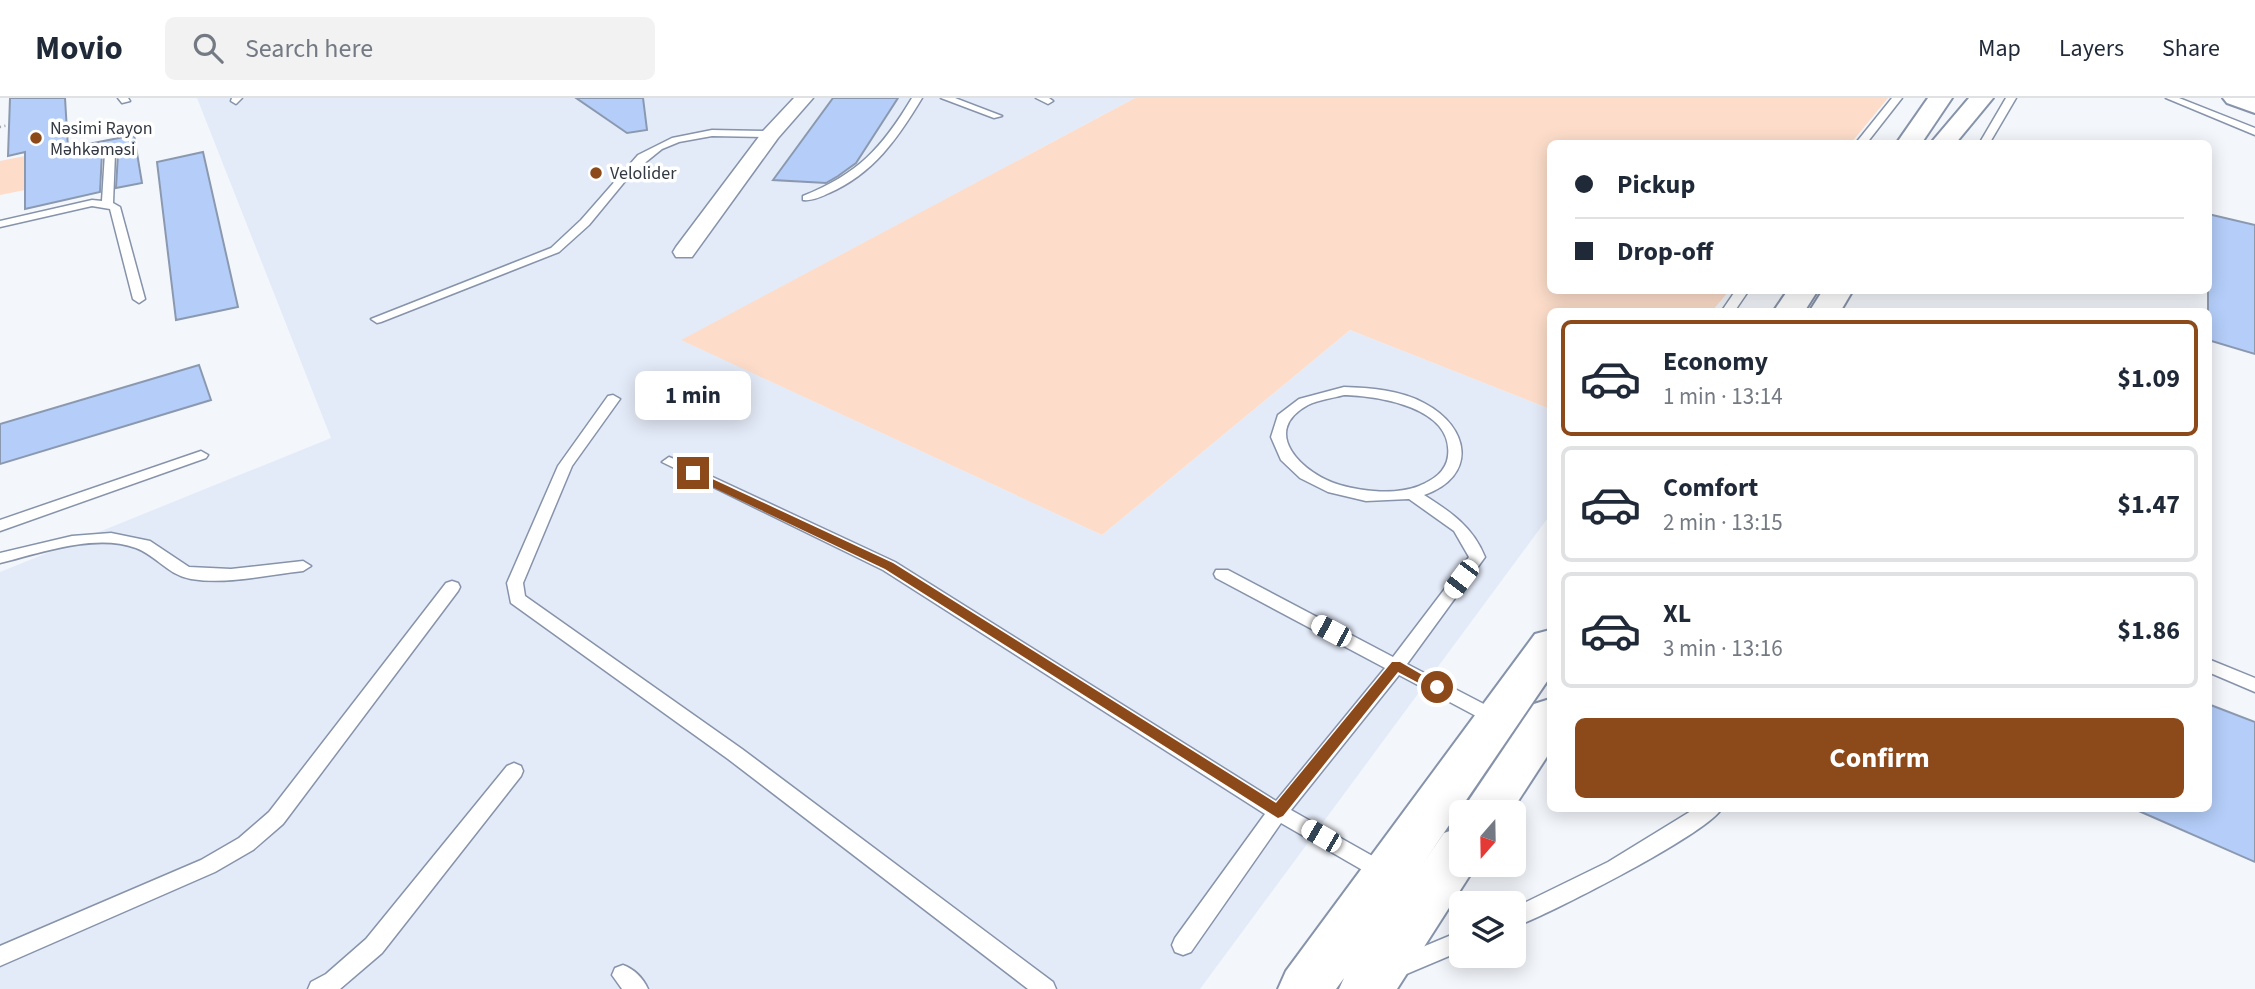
<!DOCTYPE html>
<html lang="en">
<head>
<meta charset="utf-8">
<style>
	:root { --surface:#fff; --page:#f2f2f3; --text:#1f2937; --muted:#747a83; --line:#e0e1e3; --accent:#8c491a }
	body { margin:0; font-family:"Source Sans 3",sans-serif; background:var(--page); color:var(--text); height:100vh; display:flex; flex-direction:column; font-size:26px; white-space:nowrap }
	* { box-sizing:border-box; margin:0 }
	p { font-size:23px; color:var(--muted) }
	.icon { flex:none; width:38px; height:38px; fill:none; stroke:currentColor; stroke-width:2; stroke-linecap:round; stroke-linejoin:round }
	.map { position:relative; flex:1; overflow:hidden }
	.drawer { position:absolute; left:1547px; top:210px; width:665px; height:504px; display:flex; flex-direction:column; background:var(--surface); border-radius:10px; box-shadow:0 4px 18px #0003 }
	.drawer>* { flex:none }
	.hud { position:absolute; left:1547px; top:42px; width:665px; height:154px; border-radius:10px; box-shadow:0 4px 18px #0003; display:grid; align-content:center; height:154px; padding:0 28px; background:var(--surface) }
	.needle { width:46px; rotate:200deg }
	.controls { position:absolute; left:1449px; top:702px; display:grid; gap:14px }
	.controls a { display:grid; place-items:center; width:77px; height:77px; border-radius:10px; background:var(--surface); box-shadow:0 4px 18px #0003; font-size:35px }
	.end { position:absolute; width:32px; height:32px; margin:-16px; border:9px solid #8c491a; background:#fff; box-shadow:0 0 0 4px #fff }
	.from { border-radius:50% }
	.bubble { position:absolute; height:49px; border-radius:10px; background:var(--surface); box-shadow:0 4px 18px #0003; font-size:23px; font-weight:700; line-height:49px; text-align:center }
	.car { position:absolute; width:21px; height:42px; margin:-21px -10px; border-radius:9px; box-shadow:0 0 5px 2px #0007; background:linear-gradient(#fff 24%,#345 0 40%,#fff 0 76%,#345 0 86%,#fff 0) }
	.hud b { display:flex; align-items:center; gap:24px; height:66px; font-size:26px }
	.hud b+b { border-top:2px solid var(--line) }
	.hud i { width:18px; height:18px; background:var(--text) }
	ul { padding:12px 0 0; list-style:none }
	li { display:flex; align-items:center; gap:21px; height:116px; margin:0 14px 10px; padding:0 14px; border:4px solid var(--line); border-radius:10px }
	li div { flex:1 }
	li b { display:block; font-size:26px }
	li em { font-style:normal; font-weight:700 }
	li.current { border-color:var(--accent) }
	li>.icon { width:63px; height:63px; stroke-width:1.5 }
	.button { display:flex; gap:14px; margin-top:auto; padding:14px 28px }
	.button a { flex:1; height:80px; border-radius:10px; background:var(--accent); color:#fff; font-size:28px; font-weight:700; line-height:80px; text-align:center }
	header { display:flex; align-items:center; gap:42px; box-sizing:border-box; height:98px; padding:0 35px; background:var(--surface); border-bottom:2px solid var(--line) }
	header strong { font-size:33px }
	nav { display:flex; gap:38px; margin-inline-start:auto; font-size:24px }
	.search { width:490px; height:63px; background:var(--page); display:flex; align-items:center; gap:18px; box-sizing:border-box; padding:0 24px; border-radius:10px; color:var(--muted); font-size:26px }
	.map>svg:first-child { display:block }
	.built { fill:#e4ebf8 }
	.green { fill:#fdddca }
	.building { fill:#b4cef9; stroke:#8b99b0; stroke-width:2 }
	.lines { fill:none; stroke-linecap:round; stroke-linejoin:round }
	.lane-casing { stroke:#8693aa; stroke-width:3 }
	.street-casing { stroke:#8693aa; stroke-width:3 }
	.secondary-casing { stroke:#8693aa; stroke-width:4 }
	.primary-casing { stroke:#8693aa; stroke-width:4 }
	.path { stroke:#9da2a8; stroke-width:2.5; stroke-dasharray:1 3.5; stroke-linecap:butt }
	.lane { fill:#fff; fill-rule:evenodd }
	.street { fill:#fff; fill-rule:evenodd }
	.secondary { fill:#fff; fill-rule:evenodd }
	.primary { fill:#fff; fill-rule:evenodd }
	.route { fill:#8c491a }
	.poi-dot { fill:#8c491a; stroke:#fff; stroke-width:2.5 }
	.labels { text-anchor:middle; dominant-baseline:central; stroke-width:7; stroke-linejoin:round; paint-order:stroke }
	.far-poi-label { font-size:18px; fill:#333942; stroke:#fff; text-anchor:start }
</style>
</head>
<body>
<header>
<strong>Movio</strong>
<div class="search"><svg class="icon" aria-label="search" viewBox="0 0 24 24"><circle cx="10" cy="10" r="6"/><path d="M15 15l6 6"/></svg>Search here</div>
<nav><a>Map</a><a>Layers</a><a>Share</a></nav>
</header>
<div class="map">
<svg width="2255" height="891" viewBox="0 0 2255 891">
	<rect width="100%" height="100%" fill="#f3f6fb"/>
	<!-- built -->
	<polygon class="built" points="197,0 1135,0 682,242 1102,437 1350,232 1550,311 1550,417 1200,891 0,891 0,474 331,340"/>
	<!-- green -->
	<g class="green">
		<polygon points="1135,0 1888,0 1851,45 1550,46 1550,192 1729,193 1712,213 1550,214 1550,311 1350,232 1102,437 681,242"/>
		<polygon points="25,58 25,92 0,97 0,63"/>
	</g>
	<!-- building -->
	<g class="building">
		<polygon points="10,0 65,0 68,50 134,37 142,85 116,90 118,55 109,50 102,55 100,94 25,111 25,54 8,58"/>
		<polygon points="576,0 643,0 647,32 627,35"/>
		<polygon points="833,0 898,0 856,65 838,78 826,85 773,82"/>
		<polygon points="203,54 238,209 176,222 157,64"/>
		<polygon points="2208,116 2255,127 2255,256 2208,242"/>
		<polygon points="199,267 211,302 0,366 0,326"/>
		<polygon points="2208,606 2255,624 2255,764 2132,710 2208,710"/>
	</g>
	<g class="lines">
		<defs>
			<g id="lane">
				<polygon points="118,0 128,0 130,3 122,5"/>
				<polygon points="232,0 242,0 236,6 231,3"/>
				<path d="M 912,0 L 922,0 C 898,40 873,76 829,95 C 821,99 812,103 803,102 L 803,98 C 858,76 882,50 912,0 Z"/>
				<polygon points="941,0 955,0 1002,18 994,20"/>
				<polygon points="1036,0 1049,0 1053,3 1048,6"/>
				<polygon points="1892,0 1902,0 1866,46 1855,46"/>
				<polygon points="2006,0 2016,0 1989,46 1979,46"/>
				<polygon points="2166,0 2179,0 2255,30 2255,37"/>
				<polygon points="712,32 771,33 776,36 771,39 712,38 679,44 662,51 631,76 589,127 559,154 381,224 377,225 371,221 551,150 581,122 638,57 672,40"/>
				<polygon points="110,52 115,55 113,105 120,109 145,201 139,205 133,201 110,111 92,108 0,129 0,123 92,102 102,103 105,55"/>
				<polygon points="1736,192 1749,192 1734,214 1721,214"/>
				<path d="M 1344,289 C 1371,290 1400,292 1424,305 C 1470,329 1478,378 1424,397 C 1451,414 1473,429 1485,459 L 1407,566 L 1503,616 L 1506,621 L 1503,626 L 1497,628 L 1491,626 L 1399,577 L 1291,712 L 1392,769 L 1395,775 L 1392,781 L 1385,784 L 1378,781 L 1281,725 L 1191,854 L 1183,857 L 1175,854 L 1172,847 L 1175,840 L 1265,716 L 883,472 L 662,364 L 669,359 L 674,361 L 895,464 L 1276,703 L 1385,570 L 1216,480 L 1214,476 L 1216,472 L 1228,472 L 1393,559 L 1469,459 L 1454,433 L 1409,401 L 1366,403 L 1328,394 L 1300,380 L 1281,362 L 1271,339 L 1278,317 L 1299,301 ZM 1344,297 C 1378,298 1454,309 1448,358 C 1446,374 1433,382 1419,388 C 1396,397 1365,394 1340,387 C 1304,377 1258,334 1308,307 C 1318,302 1333,300 1344,297 Z"/>
				<polygon points="613,297 620,301 572,368 523,485 525,498 742,651 1053,884 1056,891 1028,891 728,661 511,505 507,485 558,368 608,298"/>
				<polygon points="201,353 208,357 206,360 0,433 0,422"/>
				<path d="M 111,435 L 150,443 L 189,469 L 231,471 L 303,463 L 311,468 L 303,473 C 266,477 228,487 191,481 C 168,477 157,458 136,450 C 95,435 41,455 0,465 L 0,455 L 72,438 Z"/>
				<polygon points="452,483 458,485 460,489 458,493 283,726 253,752 215,774 0,868 0,848 201,762 239,740 269,714 446,485"/>
				<polygon points="2208,561 2255,580 2255,594 2208,574"/>
				<polygon points="514,665 521,668 523,673 521,678 382,855 340,891 308,891 311,884 326,876 366,841 507,668"/>
				<path d="M 1696,710 L 1722,710 C 1709,735 1546,818 1514,829 L 1514,810 L 1608,764 Z"/>
				<polygon points="1461,833 1461,853 1397,880 1389,877 1386,870 1389,863"/>
				<path d="M 623,867 C 634,871 643,880 648,891 L 622,891 L 612,877 L 615,870 Z"/>
			</g>
			<polygon id="street" points="794,0 813,0 778,40 692,159 676,159 673,154 676,149 764,32"/>
			<g id="secondary">
				<polygon points="1928,0 1952,0 1921,46 1896,46"/>
				<polygon points="1969,0 1993,0 1955,46 1930,46"/>
				<polygon points="1788,192 1818,192 1804,214 1773,214"/>
				<polygon points="1823,192 1853,192 1840,214 1809,214"/>
				<polygon points="1550,532 1550,579 1424,764 1444,735 1461,729 1461,766 1477,766 1397,891 1339,891 1344,880 1336,891 1278,891 1286,873 1535,536"/>
				<polygon points="1550,601 1550,654 1511,714 1461,714 1534,606"/>
			</g>
			<polygon id="primary" points="2223,0 2255,0 2255,15 2227,5"/>
		</defs>
		<!-- lane casing -->
		<use href="#lane" class="lane-casing"/>
		<!-- street casing -->
		<use href="#street" class="street-casing"/>
		<!-- secondary casing -->
		<use href="#secondary" class="secondary-casing"/>
		<!-- primary casing -->
		<use href="#primary" class="primary-casing"/>
		<!-- path -->
		<polyline class="path" points="0,29 9,27"/>
		<!-- lane -->
		<use href="#lane" class="lane"/>
		<!-- street -->
		<use href="#street" class="street"/>
		<!-- secondary -->
		<use href="#secondary" class="secondary"/>
		<!-- primary -->
		<use href="#primary" class="primary"/>
	</g>
	<!-- route -->
	<polygon class="route" points="693,372 893,465 1276,705 1392,564 1400,564 1443,589 1441,592 1432,592 1398,574 1283,718 1278,720 885,471 689,378 688,375"/>
	<!-- markers -->
	<g class="poi-dot">
		<circle cx="36" cy="40" r="7"/>
		<circle cx="596" cy="75" r="7"/>
	</g>
	<g class="labels">
		<!-- far-poi labels -->
		<g class="far-poi-label">
			<text x="50" y="30">Nəsimi Rayon<tspan x="50" dy="21">Məhkəməsi</tspan></text>
			<text x="610" y="75">Velolider</text>
		</g>
	</g>
</svg>
<div class="controls">
<a><svg class="needle" viewBox="-14 -14 28 28"><path d="M0-13l5 13h-10z" fill="#e53935"/><path d="M0 13l5-13h-10z" fill="#747a83"/></svg></a>
<a><svg class="icon" aria-label="layers" viewBox="0 0 24 24"><path d="M12 4l9 5-9 5-9-5zM3 14l9 5 9-5"/></svg></a>
</div>
<i class="end from" style="left:1437px;top:589px"></i>
<i class="end" style="left:693px;top:375px"></i>
<div class="bubble" style="left:635px;top:273px;width:116px">1 min</div>
<i class="car" style="left:1461px;top:481px;rotate:217deg"></i>
<i class="car" style="left:1331px;top:533px;rotate:298deg"></i>
<i class="car" style="left:1321px;top:738px;rotate:300deg"></i>
<div class="hud">
<b><i class="from"></i>Pickup</b>
<b><i></i>Drop-off</b>
</div>
<section class="drawer">
<ul>
<li class="current"><svg class="icon" aria-label="car" viewBox="0 0 24 24"><path d="M5 17H2v-5l4-1 3-4h7l3 4 3 1v5h-3M9 17h6M6 11h13"/><circle cx="7" cy="17" r="2"/><circle cx="17" cy="17" r="2"/></svg><div><b>Economy</b><p>1 min · 13:14</p></div><em>$1.09</em></li>
<li><svg class="icon" aria-label="car" viewBox="0 0 24 24"><path d="M5 17H2v-5l4-1 3-4h7l3 4 3 1v5h-3M9 17h6M6 11h13"/><circle cx="7" cy="17" r="2"/><circle cx="17" cy="17" r="2"/></svg><div><b>Comfort</b><p>2 min · 13:15</p></div><em>$1.47</em></li>
<li><svg class="icon" aria-label="car" viewBox="0 0 24 24"><path d="M5 17H2v-5l4-1 3-4h7l3 4 3 1v5h-3M9 17h6M6 11h13"/><circle cx="7" cy="17" r="2"/><circle cx="17" cy="17" r="2"/></svg><div><b>XL</b><p>3 min · 13:16</p></div><em>$1.86</em></li>
</ul>
<div class="button"><a>Confirm</a></div>
</section>
</div>
</body>
</html>
